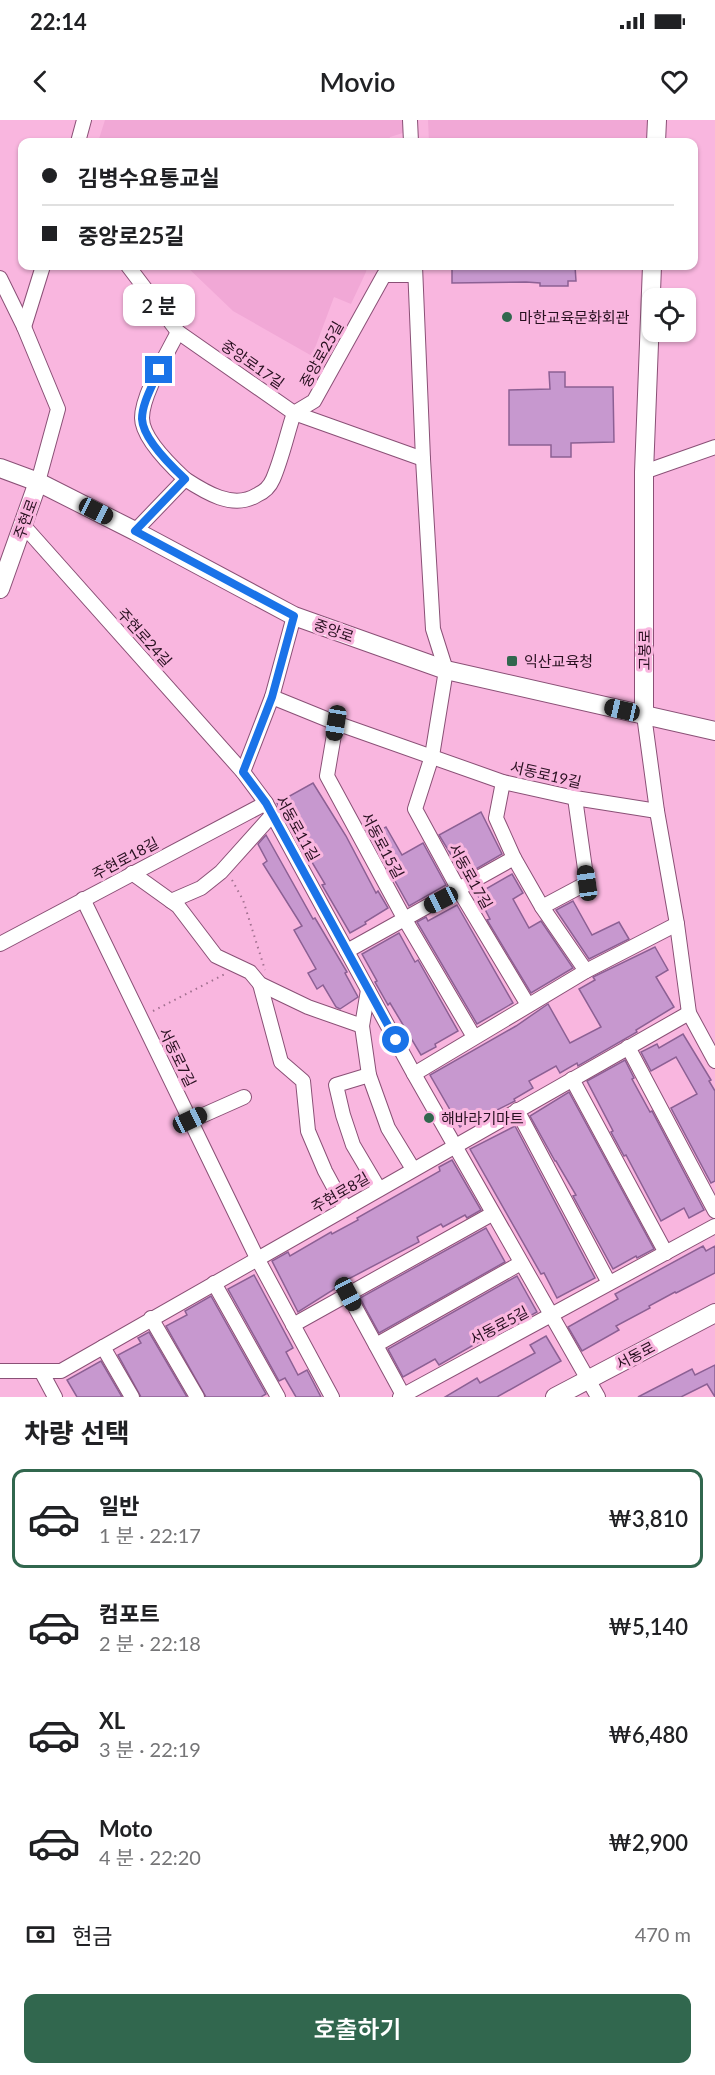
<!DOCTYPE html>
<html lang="ko">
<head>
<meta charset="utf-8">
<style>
	:root { --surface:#fff; --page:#f6f6f6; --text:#202124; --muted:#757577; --line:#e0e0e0; --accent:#31674e }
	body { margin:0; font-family:Lato,"Noto Sans KR",sans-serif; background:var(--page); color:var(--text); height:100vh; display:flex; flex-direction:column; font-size:22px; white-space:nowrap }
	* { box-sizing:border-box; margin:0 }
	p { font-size:20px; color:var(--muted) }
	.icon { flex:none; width:33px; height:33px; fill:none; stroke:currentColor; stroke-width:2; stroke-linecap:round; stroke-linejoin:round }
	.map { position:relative; height:1277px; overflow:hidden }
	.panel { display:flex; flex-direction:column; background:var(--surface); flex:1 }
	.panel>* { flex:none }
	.top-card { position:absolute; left:18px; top:18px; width:680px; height:132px; border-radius:12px; box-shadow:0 2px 4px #0004; display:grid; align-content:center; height:132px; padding:0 24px; background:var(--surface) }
	.fabs { position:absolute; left:642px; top:168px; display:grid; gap:12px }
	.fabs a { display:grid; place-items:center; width:54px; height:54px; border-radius:12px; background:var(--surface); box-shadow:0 2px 4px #0004; font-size:30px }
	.end { position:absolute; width:27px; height:27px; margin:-14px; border:8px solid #1a73e8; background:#fff; box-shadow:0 0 0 3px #fff }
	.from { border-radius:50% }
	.bubble { position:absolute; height:42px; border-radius:12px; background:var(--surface); box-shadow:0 2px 4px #0004; font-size:20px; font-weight:600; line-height:42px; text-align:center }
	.car { position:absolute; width:18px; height:36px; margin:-18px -9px; border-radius:8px; box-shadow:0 0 4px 2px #0007; background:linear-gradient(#222 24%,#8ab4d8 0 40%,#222 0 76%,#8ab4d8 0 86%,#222 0) }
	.top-card b { display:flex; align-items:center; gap:21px; height:57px; font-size:22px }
	.top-card b+b { border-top:2px solid var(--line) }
	.top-card i { width:15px; height:15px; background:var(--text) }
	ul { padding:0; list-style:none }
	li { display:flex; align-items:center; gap:18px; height:99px; margin:0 12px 9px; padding:0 12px; border:3px solid transparent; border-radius:12px }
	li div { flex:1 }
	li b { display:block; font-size:22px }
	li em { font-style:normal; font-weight:600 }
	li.current { border-color:var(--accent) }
	li>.icon { width:54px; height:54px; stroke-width:1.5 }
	h2 { padding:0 24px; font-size:27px; line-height:72px }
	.pay { display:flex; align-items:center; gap:15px; height:66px; padding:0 24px; font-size:22px }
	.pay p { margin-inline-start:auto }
	.action { display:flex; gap:12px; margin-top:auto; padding:12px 24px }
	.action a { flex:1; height:69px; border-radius:12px; background:var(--accent); color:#fff; font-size:24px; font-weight:600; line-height:69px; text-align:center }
	.status { display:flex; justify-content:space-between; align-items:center; height:42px; padding:0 30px; background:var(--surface); direction:ltr }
	.status svg { height:16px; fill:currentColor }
	header { display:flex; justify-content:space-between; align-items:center; height:78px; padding:0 24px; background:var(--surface); font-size:27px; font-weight:600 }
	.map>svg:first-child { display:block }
	.built { fill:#f1a8d6 }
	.building { fill:#c798cf; stroke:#8c6094; stroke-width:1.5 }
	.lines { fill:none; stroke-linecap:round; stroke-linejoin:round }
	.street-casing { stroke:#8a5076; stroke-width:16 }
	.secondary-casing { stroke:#8a5076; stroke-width:20 }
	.path { stroke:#a1708f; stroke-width:2; stroke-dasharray:1.5 4.5; stroke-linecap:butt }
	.street { stroke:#fff; stroke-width:14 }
	.secondary { stroke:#fff; stroke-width:18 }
	.route { stroke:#1a73e8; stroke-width:8 }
	.poi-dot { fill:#31674e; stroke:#f9b6df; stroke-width:2 }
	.labels { text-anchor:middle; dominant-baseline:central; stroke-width:6; stroke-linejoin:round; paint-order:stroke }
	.poi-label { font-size:15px; fill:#281020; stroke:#f9b6df; text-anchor:start }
	.street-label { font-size:15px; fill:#281020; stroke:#f9b6df }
</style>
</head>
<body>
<div class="status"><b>22:14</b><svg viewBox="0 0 49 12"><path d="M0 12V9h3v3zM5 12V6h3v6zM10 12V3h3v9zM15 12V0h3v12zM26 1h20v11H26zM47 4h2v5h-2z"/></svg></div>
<header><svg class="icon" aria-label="back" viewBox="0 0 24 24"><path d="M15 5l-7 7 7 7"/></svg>Movio<svg class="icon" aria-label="heart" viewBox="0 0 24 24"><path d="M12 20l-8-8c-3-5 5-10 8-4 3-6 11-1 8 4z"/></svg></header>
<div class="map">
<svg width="715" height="1277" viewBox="0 0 715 1277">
	<rect width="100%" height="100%" fill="#f9b6df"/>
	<!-- built -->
	<g class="built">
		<polygon points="105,0 403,0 403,13 390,17 388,22 98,22"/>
		<polygon points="428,0 652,0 651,22 429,22"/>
		<polygon points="186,146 367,146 366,152 351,184 334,177 312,236 233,191"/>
	</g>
	<!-- building -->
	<g class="building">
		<polygon points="452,146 575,146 576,161 568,161 568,166 540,166 540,163 526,162 452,163"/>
		<polygon points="549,252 565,252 565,267 613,267 614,322 571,323 571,337 551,337 551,325 509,325 509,270 550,269"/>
		<polygon points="313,663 346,716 376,773 378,771 388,788 365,802 366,804 350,813 322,765 325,764 306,732 304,733 277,683"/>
		<polygon points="481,692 502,734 464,756 439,715"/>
		<polygon points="386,707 402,735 423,723 446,765 409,786 370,716"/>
		<polygon points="266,715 313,799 315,798 347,852 345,853 358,877 340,889 336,887 323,865 317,869 308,853 316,849 294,810 302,806 263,744 267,741 258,724"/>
		<polygon points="512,754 523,773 513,779 529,808 541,801 573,848 531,873 487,800 490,799 477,774"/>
		<polygon points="573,781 592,815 619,802 629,819 589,839 556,790"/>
		<polygon points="457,785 513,883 477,904 417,802 426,797 428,801"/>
		<polygon points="399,813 415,842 418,840 458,911 435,924 436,927 421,935 390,883 388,885 375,862 377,861 362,834"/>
		<polygon points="655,827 668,850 656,857 674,887 636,910 637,912 578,946 577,943 560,953 556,946 529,961 533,968 514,979 515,981 479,999 477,996 460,1007 430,955 516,906 548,884 570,923 601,907 579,869 595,860 593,857"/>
		<polygon points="683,914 711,960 709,961 715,971 715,1061 711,1063 671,988 697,974 676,937 651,951 641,932 657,924 659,928"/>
		<polygon points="625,940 634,958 632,959 650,992 652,991 704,1090 689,1098 684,1088 661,1101 626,1035 624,1036 611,1012 613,1011 587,961"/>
		<polygon points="569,972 654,1129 637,1138 636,1136 613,1149 573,1076 576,1075 556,1041 555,1041 530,996"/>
		<polygon points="515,1006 595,1158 557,1178 544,1153 541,1154 470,1029"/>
		<polygon points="452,1040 481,1090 467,1098 465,1095 443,1107 441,1104 417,1117 419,1122 335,1166 336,1168 298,1192 272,1141 288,1132 290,1136 331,1112 332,1114 358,1100 357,1098 440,1051 439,1047"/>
		<polygon points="486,1108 505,1142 379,1213 360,1178"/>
		<polygon points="703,1126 706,1131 715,1126 715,1153 676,1173 675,1172 649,1186 650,1188 616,1206 619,1210 582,1231 568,1207 618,1179 615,1174"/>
		<polygon points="254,1155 293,1228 286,1232 298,1255 307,1250 321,1277 296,1277 285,1258 279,1261 228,1169"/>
		<polygon points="517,1156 537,1192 490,1218 489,1216 439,1245 435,1239 403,1257 388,1229"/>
		<polygon points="211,1176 266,1274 261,1277 206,1277 166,1206 187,1195 185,1191"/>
		<polygon points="149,1212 187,1277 141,1277 118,1235 141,1223 138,1218"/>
		<polygon points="546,1216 561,1241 497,1277 445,1277 477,1258 480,1263 535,1233 530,1225"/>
		<polygon points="101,1241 122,1277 77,1277 67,1260"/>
		<polygon points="715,1245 715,1277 707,1264 681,1277 638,1277 692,1249 695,1255"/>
	</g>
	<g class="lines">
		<defs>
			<g id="street">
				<polyline points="410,0 411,22"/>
				<polyline points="78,22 84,0"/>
				<polyline points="128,146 178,212 294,293 423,339"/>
				<polyline points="415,146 423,339 433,509 446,550 432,636 415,689 459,770 528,885"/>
				<polyline points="0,158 24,207 58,289 38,362"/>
				<polyline points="24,207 43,146"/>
				<path d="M 178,212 C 167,234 142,275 142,298 C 142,318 171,346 185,359"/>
				<polyline points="644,352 715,327"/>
				<polyline points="23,405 243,652"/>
				<path d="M 135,411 L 185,359 C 205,372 233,390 257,375 C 264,372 270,366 273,359 C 282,338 287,314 294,293 L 314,281 L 384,155 L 415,155"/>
				<polyline points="294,496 272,577 243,652 266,683 414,954 598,1277"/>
				<polyline points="272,577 336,603 503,662 575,678 657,691"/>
				<polyline points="644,595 657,691 677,804 689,893 715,941"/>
				<polyline points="336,603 327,656 404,798 474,917"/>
				<polyline points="503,662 496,698 514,738 542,787 586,851"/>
				<polyline points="132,753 178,786 216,836 250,852 260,864 308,887 362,906"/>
				<polyline points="83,779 257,1138 332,1277"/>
				<polyline points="171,781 201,768 221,752 273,694"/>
				<polyline points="542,787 587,763 575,678"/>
				<polyline points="0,824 266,683"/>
				<polyline points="347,831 514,738"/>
				<polyline points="260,864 281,942 303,961 308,1011 325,1051 345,1088"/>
				<polyline points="368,870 362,906 369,955 388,1008 413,1049"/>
				<polyline points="628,927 715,1091"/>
				<polyline points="414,954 586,851 677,804"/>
				<polyline points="369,955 336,965 343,995 353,1025 379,1069"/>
				<polyline points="572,959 666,1133"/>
				<polyline points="517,990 609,1163"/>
				<polyline points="190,1001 244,977"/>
				<polyline points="214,1163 278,1277"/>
				<polyline points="348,1174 403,1275"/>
				<polyline points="151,1198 197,1277"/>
				<polyline points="293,1205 492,1094"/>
				<polyline points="376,1225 521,1143"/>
				<polyline points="103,1227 132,1277"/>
				<polyline points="0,1251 61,1251 689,893"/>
				<polyline points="41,1251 55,1277"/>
				<polyline points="400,1277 715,1106"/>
			</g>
			<g id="secondary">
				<polyline points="656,22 657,0"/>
				<polyline points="0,348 38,362 135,411 294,496 446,550 715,611"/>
				<polyline points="0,469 38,362"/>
				<polyline points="644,595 644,352 652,146"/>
				<polyline points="555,1277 715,1193"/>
			</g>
		</defs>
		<!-- street casing -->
		<use href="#street" class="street-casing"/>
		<!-- secondary casing -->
		<use href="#secondary" class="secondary-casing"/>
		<!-- path -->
		<g class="path">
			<polyline points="232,760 243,780 265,850"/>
			<polyline points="153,891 225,854"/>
		</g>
		<!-- street -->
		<use href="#street" class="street"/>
		<!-- secondary -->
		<use href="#secondary" class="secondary"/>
	</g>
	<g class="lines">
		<!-- route -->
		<path class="route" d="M 159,250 C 153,265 142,283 142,299 C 143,318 171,346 185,359 L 135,411 L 294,496 L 272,577 L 243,652 L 266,683 L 396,920"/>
	</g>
	<!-- markers -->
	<g class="poi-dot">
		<circle cx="507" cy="197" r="6"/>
		<rect x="506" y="535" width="12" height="12" rx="3"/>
		<circle cx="429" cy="998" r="6"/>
	</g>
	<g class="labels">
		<!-- poi labels -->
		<g class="poi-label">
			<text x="519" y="197">마한교육문화회관</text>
			<text x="524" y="541">익산교육청</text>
			<text x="441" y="998">해바라기마트</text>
		</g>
		<!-- street labels -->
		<g class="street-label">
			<text transform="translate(321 234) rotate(-61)">중앙로25길</text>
			<text transform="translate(253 244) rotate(35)">중앙로17길</text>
			<text transform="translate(25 399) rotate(-70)">주현로</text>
			<text transform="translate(334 510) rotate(19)">중앙로</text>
			<text transform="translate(145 517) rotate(48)">주현로24길</text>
			<text transform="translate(644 530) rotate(-90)">고봉로</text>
			<text transform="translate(546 654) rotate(13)">서동로19길</text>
			<text transform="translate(298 708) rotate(61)">서동로11길</text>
			<text transform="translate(383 725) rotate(62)">서동로15길</text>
			<text transform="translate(125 738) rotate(-28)">주현로18길</text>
			<text transform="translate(471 756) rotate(61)">서동로17길</text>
			<text transform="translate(178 937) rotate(64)">서동로7길</text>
			<text transform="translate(340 1072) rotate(-30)">주현로8길</text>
			<text transform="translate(499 1205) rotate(-28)">서동로5길</text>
			<text transform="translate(635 1235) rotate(-28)">서동로</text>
		</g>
	</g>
</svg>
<div class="fabs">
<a><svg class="icon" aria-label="locate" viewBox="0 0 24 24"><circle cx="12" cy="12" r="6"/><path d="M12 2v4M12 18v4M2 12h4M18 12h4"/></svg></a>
</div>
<i class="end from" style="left:396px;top:920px"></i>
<i class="end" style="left:159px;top:250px"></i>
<div class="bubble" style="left:123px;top:164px;width:72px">2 분</div>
<i class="car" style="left:96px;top:391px;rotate:117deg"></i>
<i class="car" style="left:622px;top:590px;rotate:283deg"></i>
<i class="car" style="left:336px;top:603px;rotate:189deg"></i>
<i class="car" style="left:587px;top:763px;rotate:352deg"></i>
<i class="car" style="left:441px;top:780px;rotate:243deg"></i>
<i class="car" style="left:190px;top:1000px;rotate:65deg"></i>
<i class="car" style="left:348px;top:1174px;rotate:152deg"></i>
<div class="top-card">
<b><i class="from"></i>김병수요통교실</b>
<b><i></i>중앙로25길</b>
</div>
</div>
<section class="panel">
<h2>차량 선택</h2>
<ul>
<li class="current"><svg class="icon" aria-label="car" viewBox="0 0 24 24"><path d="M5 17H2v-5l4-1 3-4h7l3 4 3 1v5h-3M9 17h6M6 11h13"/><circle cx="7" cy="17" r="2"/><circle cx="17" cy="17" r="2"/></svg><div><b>일반</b><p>1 분 · 22:17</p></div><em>₩3,810</em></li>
<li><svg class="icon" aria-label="car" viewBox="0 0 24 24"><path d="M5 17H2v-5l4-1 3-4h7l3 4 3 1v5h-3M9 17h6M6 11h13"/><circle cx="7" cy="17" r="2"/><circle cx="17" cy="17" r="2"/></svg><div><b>컴포트</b><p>2 분 · 22:18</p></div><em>₩5,140</em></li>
<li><svg class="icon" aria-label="car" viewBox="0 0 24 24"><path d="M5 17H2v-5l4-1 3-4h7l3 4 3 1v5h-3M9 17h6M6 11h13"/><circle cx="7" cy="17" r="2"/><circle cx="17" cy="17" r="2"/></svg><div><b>XL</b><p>3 분 · 22:19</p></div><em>₩6,480</em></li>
<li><svg class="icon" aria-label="car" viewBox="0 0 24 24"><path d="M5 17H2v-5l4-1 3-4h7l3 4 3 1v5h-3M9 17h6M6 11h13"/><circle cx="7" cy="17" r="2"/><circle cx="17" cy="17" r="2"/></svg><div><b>Moto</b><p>4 분 · 22:20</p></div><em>₩2,900</em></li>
</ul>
<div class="pay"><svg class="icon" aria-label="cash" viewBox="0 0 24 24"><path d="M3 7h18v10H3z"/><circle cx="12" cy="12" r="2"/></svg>현금<p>470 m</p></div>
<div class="action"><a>호출하기</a></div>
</section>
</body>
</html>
